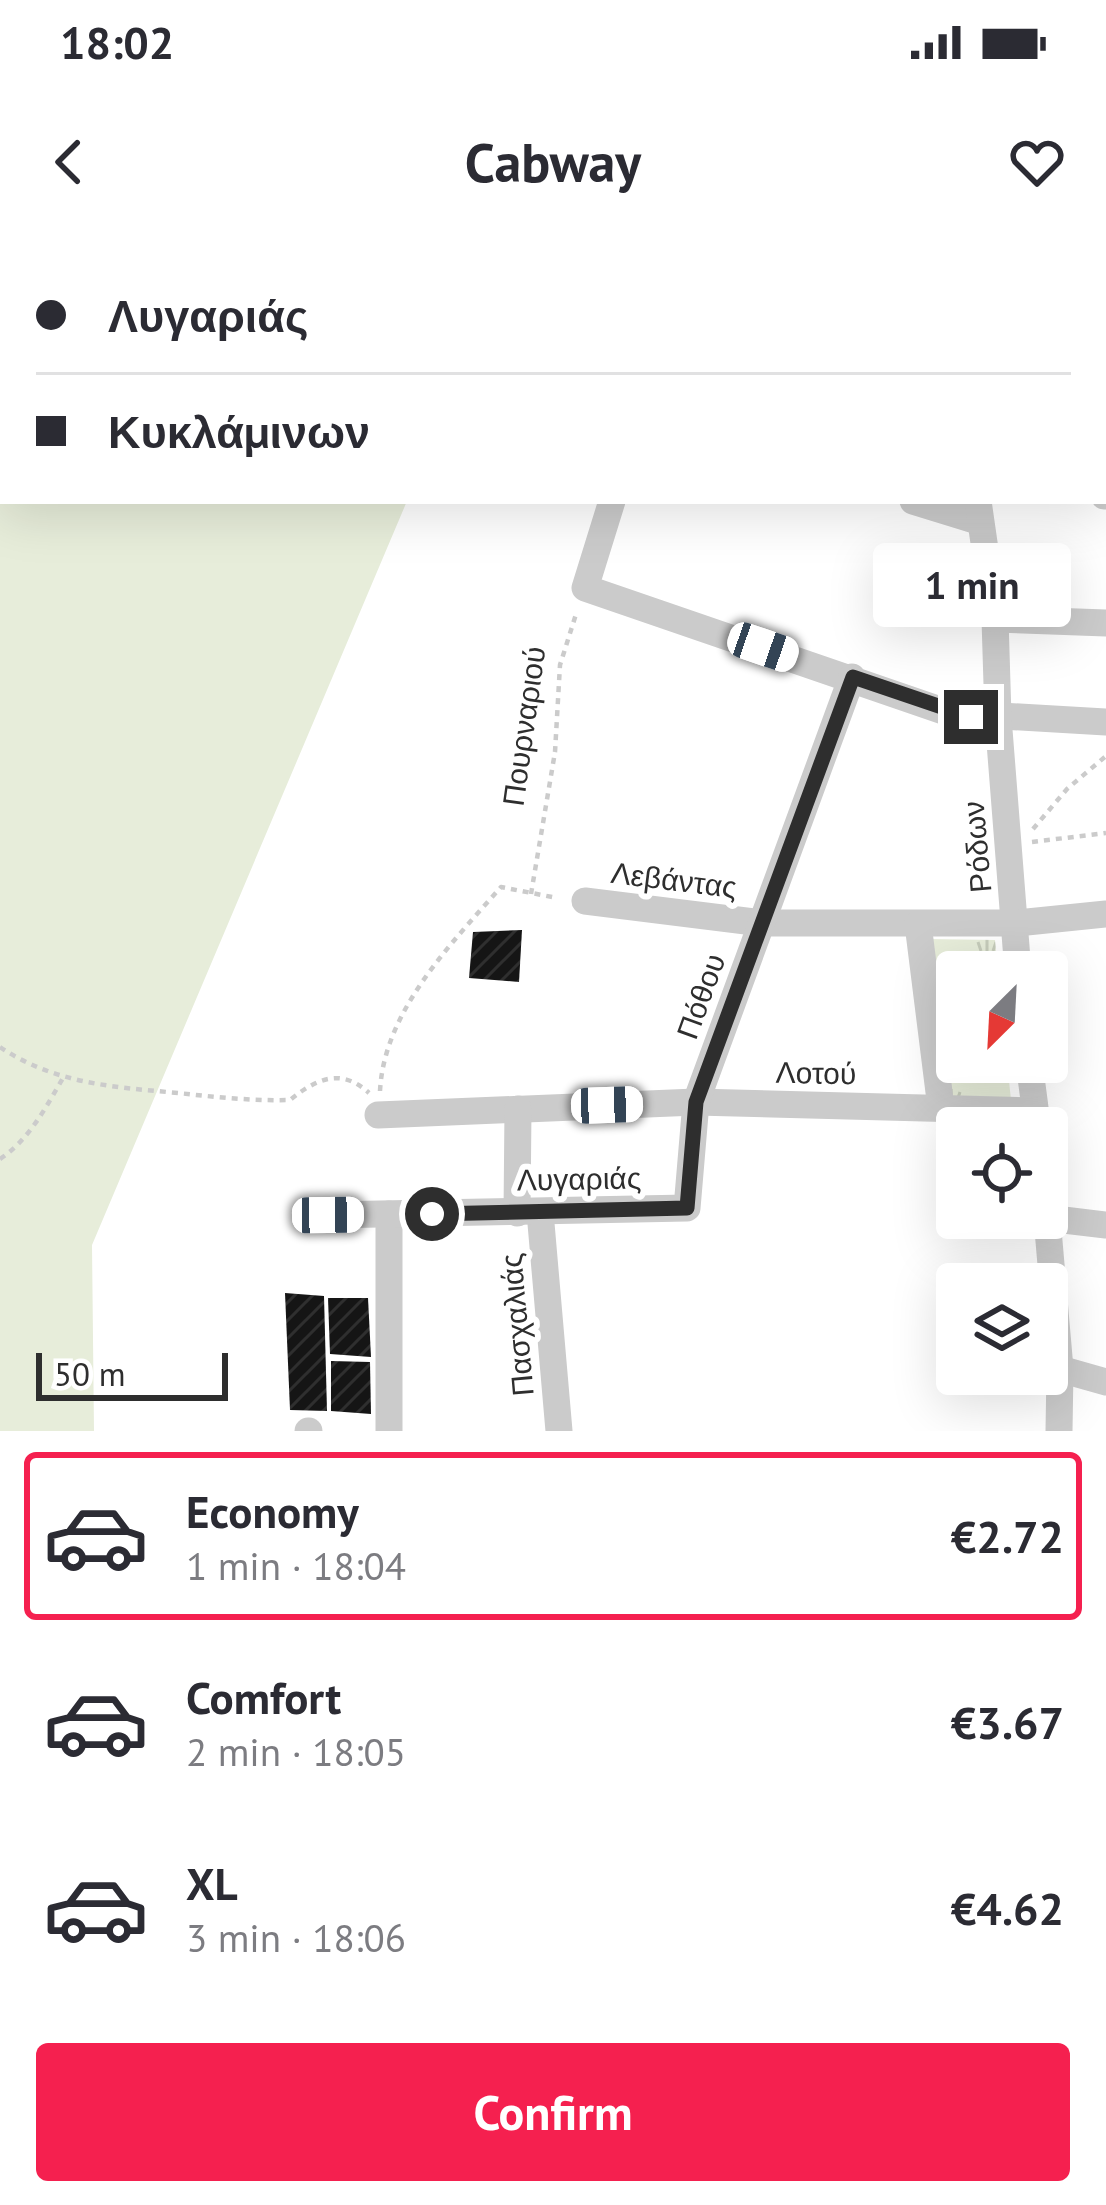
<!DOCTYPE html>
<html lang="en">
<head>
<meta charset="utf-8">
<style>
	:root { --surface:#fff; --page:#f7f7f7; --text:#2b2b33; --muted:#7c7c81; --line:#e1e1e2; --accent:#f5204f }
	body { margin:0; font-family:"PT Sans",sans-serif; background:var(--page); color:var(--text); height:100vh; display:flex; flex-direction:column; font-size:45px; white-space:nowrap }
	* { box-sizing:border-box; margin:0 }
	p { font-size:39px; color:var(--muted) }
	.icon { flex:none; width:66px; height:66px; fill:none; stroke:currentColor; stroke-width:2; stroke-linecap:round; stroke-linejoin:round }
	.map { position:relative; height:1191px; overflow:hidden }
	.panel { display:flex; flex-direction:column; background:var(--surface); flex:1 }
	.panel>* { flex:none }
	.banner { position:absolute; left:0px; top:0px; width:1107px; height:264px; box-shadow:0 12px 48px #0002; display:grid; align-content:center; height:264px; padding:0 36px; background:var(--surface) }
	.needle { width:78px; rotate:204deg }
	.fabs { position:absolute; left:936px; top:711px; display:grid; gap:24px }
	.fabs a { display:grid; place-items:center; width:132px; height:132px; border-radius:12px; background:var(--surface); box-shadow:0 12px 48px #0002; font-size:60px }
	.scale { position:absolute; left:36px; bottom:30px; width:192px; box-sizing:border-box; padding-left:12px; border:6px solid #2e2e2e; border-top:0; font-size:33px; line-height:42px; white-space:nowrap; color:#2e2e2e; -webkit-text-stroke:9px #fff; paint-order:stroke }
	.end { position:absolute; width:54px; height:54px; margin:-27px; border:15px solid #2e2e2e; background:#fff; box-shadow:0 0 0 6px #fff }
	.from { border-radius:50% }
	.bubble { position:absolute; height:84px; border-radius:12px; background:var(--surface); box-shadow:0 12px 48px #0002; font-size:39px; font-weight:700; line-height:84px; text-align:center }
	.car { position:absolute; width:36px; height:72px; margin:-36px -18px; border-radius:15px; box-shadow:0 0 9px 3px #0007; background:linear-gradient(#fff 24%,#345 0 40%,#fff 0 76%,#345 0 86%,#fff 0) }
	.banner b { display:flex; align-items:center; gap:42px; height:114px; font-size:45px }
	.banner b+b { border-top:3px solid var(--line) }
	.banner i { width:30px; height:30px; background:var(--text) }
	ul { padding:21px 0 0; list-style:none }
	li { display:flex; align-items:center; gap:36px; height:168px; margin:0 24px 18px; padding:0 12px; border:6px solid transparent; border-radius:12px }
	li div { flex:1 }
	li b { display:block; font-size:45px }
	li em { font-style:normal; font-weight:700 }
	li.current { border-color:var(--accent) }
	li>.icon { width:108px; height:108px; stroke-width:1.5 }
	.primary-button { display:flex; gap:24px; margin-top:auto; padding:24px 36px }
	.primary-button a { flex:1; height:138px; border-radius:12px; background:var(--accent); color:#fff; font-size:48px; font-weight:700; line-height:138px; text-align:center }
	.status { display:flex; justify-content:space-between; align-items:center; height:84px; padding:0 60px; background:var(--surface); direction:ltr }
	.status svg { height:33px; fill:currentColor }
	header { display:flex; justify-content:space-between; align-items:center; height:156px; padding:0 36px; background:var(--surface); font-size:54px; font-weight:700 }
	.map>svg:first-child { display:block }
	.grass { fill:#e7edda }
	.park { fill:url(#park-tufts) }
	.building { fill:url(#building-hatch) }
	.lines { fill:none; stroke-linecap:round; stroke-linejoin:round }
	.path { stroke:#cbcbcb; stroke-width:4.5; stroke-dasharray:6 6; stroke-linecap:butt }
	.minor { stroke:#cbcbcb; stroke-width:27 }
	.route { stroke:#2e2e2e; stroke-width:15 }
	.labels { text-anchor:middle; dominant-baseline:central; stroke-width:12; stroke-linejoin:round; paint-order:stroke }
	.street-label { font-size:30px; fill:#2e2e2e; stroke:#fff }
</style>
</head>
<body>
<div class="status"><b>18:02</b><svg viewBox="0 0 49 12"><path d="M0 12V9h3v3zM5 12V6h3v6zM10 12V3h3v9zM15 12V0h3v12zM26 1h20v11H26zM47 4h2v5h-2z"/></svg></div>
<header><svg class="icon" aria-label="back" viewBox="0 0 24 24"><path d="M15 5l-7 7 7 7"/></svg>Cabway<svg class="icon" aria-label="heart" viewBox="0 0 24 24"><path d="M12 20l-8-8c-3-5 5-10 8-4 3-6 11-1 8 4z"/></svg></header>
<div class="map">
<svg width="1106" height="1191" viewBox="0 0 1106 1191">
	<defs>
		<pattern id="park-tufts" width="24" height="20" patternUnits="userSpaceOnUse" patternTransform="scale(3)"><rect width="24" height="20" fill="#e7edda"/><path d="M3 7l-1-3M5 7V3M7 7l1-3M15 17l-1-3M17 17v-4M19 17l1-3" fill="none" stroke="#c6ccbb"/></pattern>
		<pattern id="building-hatch" width="6" height="6" patternUnits="userSpaceOnUse" patternTransform="scale(3)"><rect width="6" height="6" fill="#151515"/><path d="M-1 1l2-2M0 6l6-6M5 7l2-2" fill="none" stroke="#2f2f2f"/></pattern>
	</defs>
	<rect width="100%" height="100%" fill="#fff"/>
	<!-- grass -->
	<polygon class="grass" points="0,0 517,0 3,3 3,261 407,261 92,1005 94,1191 0,1191"/>
	<!-- park -->
	<polygon class="park" points="928,699 995,700 998,732 957,732 957,822 1007,822 1011,860 949,858"/>
	<!-- building -->
	<g class="building">
		<polygon points="522,690 519,742 469,738 473,692"/>
		<polygon points="285,1053 324,1056 327,1171 290,1170"/>
		<polygon points="328,1058 368,1058 371,1117 330,1114"/>
		<polygon points="331,1121 370,1122 371,1174 331,1171"/>
	</g>
	<g class="lines">
		<!-- path -->
		<g class="path">
			<polyline points="1033,589 1067,549 1106,516"/>
			<polyline points="1032,602 1106,593"/>
			<polyline points="531,654 555,512 560,425 577,371"/>
			<path d="M 0,807 C 55,844 114,847 178,853 C 215,857 252,861 290,860 C 316,839 341,827 369,853"/>
			<path d="M 380,851 C 384,771 451,704 501,647 L 557,658"/>
			<path d="M 0,919 C 29,900 46,867 63,838"/>
		</g>
		<!-- minor -->
		<g class="minor">
			<polyline points="703,0 707,3"/>
			<polyline points="652,3 653,0"/>
			<polyline points="788,3 789,0"/>
			<polyline points="1017,3 1017,0"/>
			<polyline points="1104,256 1106,256"/>
			<polyline points="612,261 585,348 949,473 1106,482"/>
			<polyline points="913,261 978,281"/>
			<polyline points="978,261 995,379 998,477 1018,732"/>
			<polyline points="995,379 1106,383"/>
			<polyline points="585,661 762,683 1017,683 1106,674"/>
			<polyline points="918,684 941,868"/>
			<polyline points="1029,822 1037,883"/>
			<polyline points="378,875 696,862 1035,871"/>
			<polyline points="540,972 559,1191"/>
			<polyline points="517,973 518,869"/>
			<polyline points="389,974 389,1191"/>
			<polyline points="328,975 687,968 696,862 852,437"/>
			<polyline points="1047,978 1060,1129 1059,1191"/>
			<polyline points="1047,978 1106,985"/>
			<polyline points="1060,1129 1106,1142"/>
			<polyline points="308,1191 309,1191"/>
		</g>
	</g>
	<g class="lines">
		<!-- route -->
		<polyline class="route" points="432,974 687,968 696,862 853,437 971,477"/>
	</g>
	<g class="labels">
		<!-- street labels -->
		<g class="street-label">
			<text transform="translate(523 486) rotate(-82)">Πουρναριού</text>
			<text transform="translate(976 607) rotate(-95)">Ρόδων</text>
			<text transform="translate(674 639) rotate(7)">Λεβάντας</text>
			<text transform="translate(700 756) rotate(-70)">Πόθου</text>
			<text transform="translate(816 832) rotate(1)">Λοτού</text>
			<text transform="translate(579 938) rotate(-1)">Λυγαριάς</text>
			<text transform="translate(516 1085) rotate(-95)">Πασχαλιάς</text>
		</g>
	</g>
</svg>
<div class="fabs">
<a><svg class="needle" viewBox="-14 -14 28 28"><path d="M0-13l5 13h-10z" fill="#e53935"/><path d="M0 13l5-13h-10z" fill="#7c7c81"/></svg></a>
<a><svg class="icon" aria-label="locate" viewBox="0 0 24 24"><circle cx="12" cy="12" r="6"/><path d="M12 2v4M12 18v4M2 12h4M18 12h4"/></svg></a>
<a><svg class="icon" aria-label="layers" viewBox="0 0 24 24"><path d="M12 4l9 5-9 5-9-5zM3 14l9 5 9-5"/></svg></a>
</div>
<div class="scale">50 m</div>
<i class="end from" style="left:432px;top:974px"></i>
<i class="end" style="left:971px;top:477px"></i>
<div class="bubble" style="left:873px;top:303px;width:198px">1 min</div>
<i class="car" style="left:763px;top:407px;rotate:109deg"></i>
<i class="car" style="left:607px;top:865px;rotate:88deg"></i>
<i class="car" style="left:328px;top:975px;rotate:89deg"></i>
<div class="banner">
<b><i class="from"></i>Λυγαριάς</b>
<b><i></i>Κυκλάμινων</b>
</div>
</div>
<section class="panel">
<ul>
<li class="current"><svg class="icon" aria-label="car" viewBox="0 0 24 24"><path d="M5 17H2v-5l4-1 3-4h7l3 4 3 1v5h-3M9 17h6M6 11h13"/><circle cx="7" cy="17" r="2"/><circle cx="17" cy="17" r="2"/></svg><div><b>Economy</b><p>1 min · 18:04</p></div><em>€2.72</em></li>
<li><svg class="icon" aria-label="car" viewBox="0 0 24 24"><path d="M5 17H2v-5l4-1 3-4h7l3 4 3 1v5h-3M9 17h6M6 11h13"/><circle cx="7" cy="17" r="2"/><circle cx="17" cy="17" r="2"/></svg><div><b>Comfort</b><p>2 min · 18:05</p></div><em>€3.67</em></li>
<li><svg class="icon" aria-label="car" viewBox="0 0 24 24"><path d="M5 17H2v-5l4-1 3-4h7l3 4 3 1v5h-3M9 17h6M6 11h13"/><circle cx="7" cy="17" r="2"/><circle cx="17" cy="17" r="2"/></svg><div><b>XL</b><p>3 min · 18:06</p></div><em>€4.62</em></li>
</ul>
<div class="primary-button"><a>Confirm</a></div>
</section>
</body>
</html>
